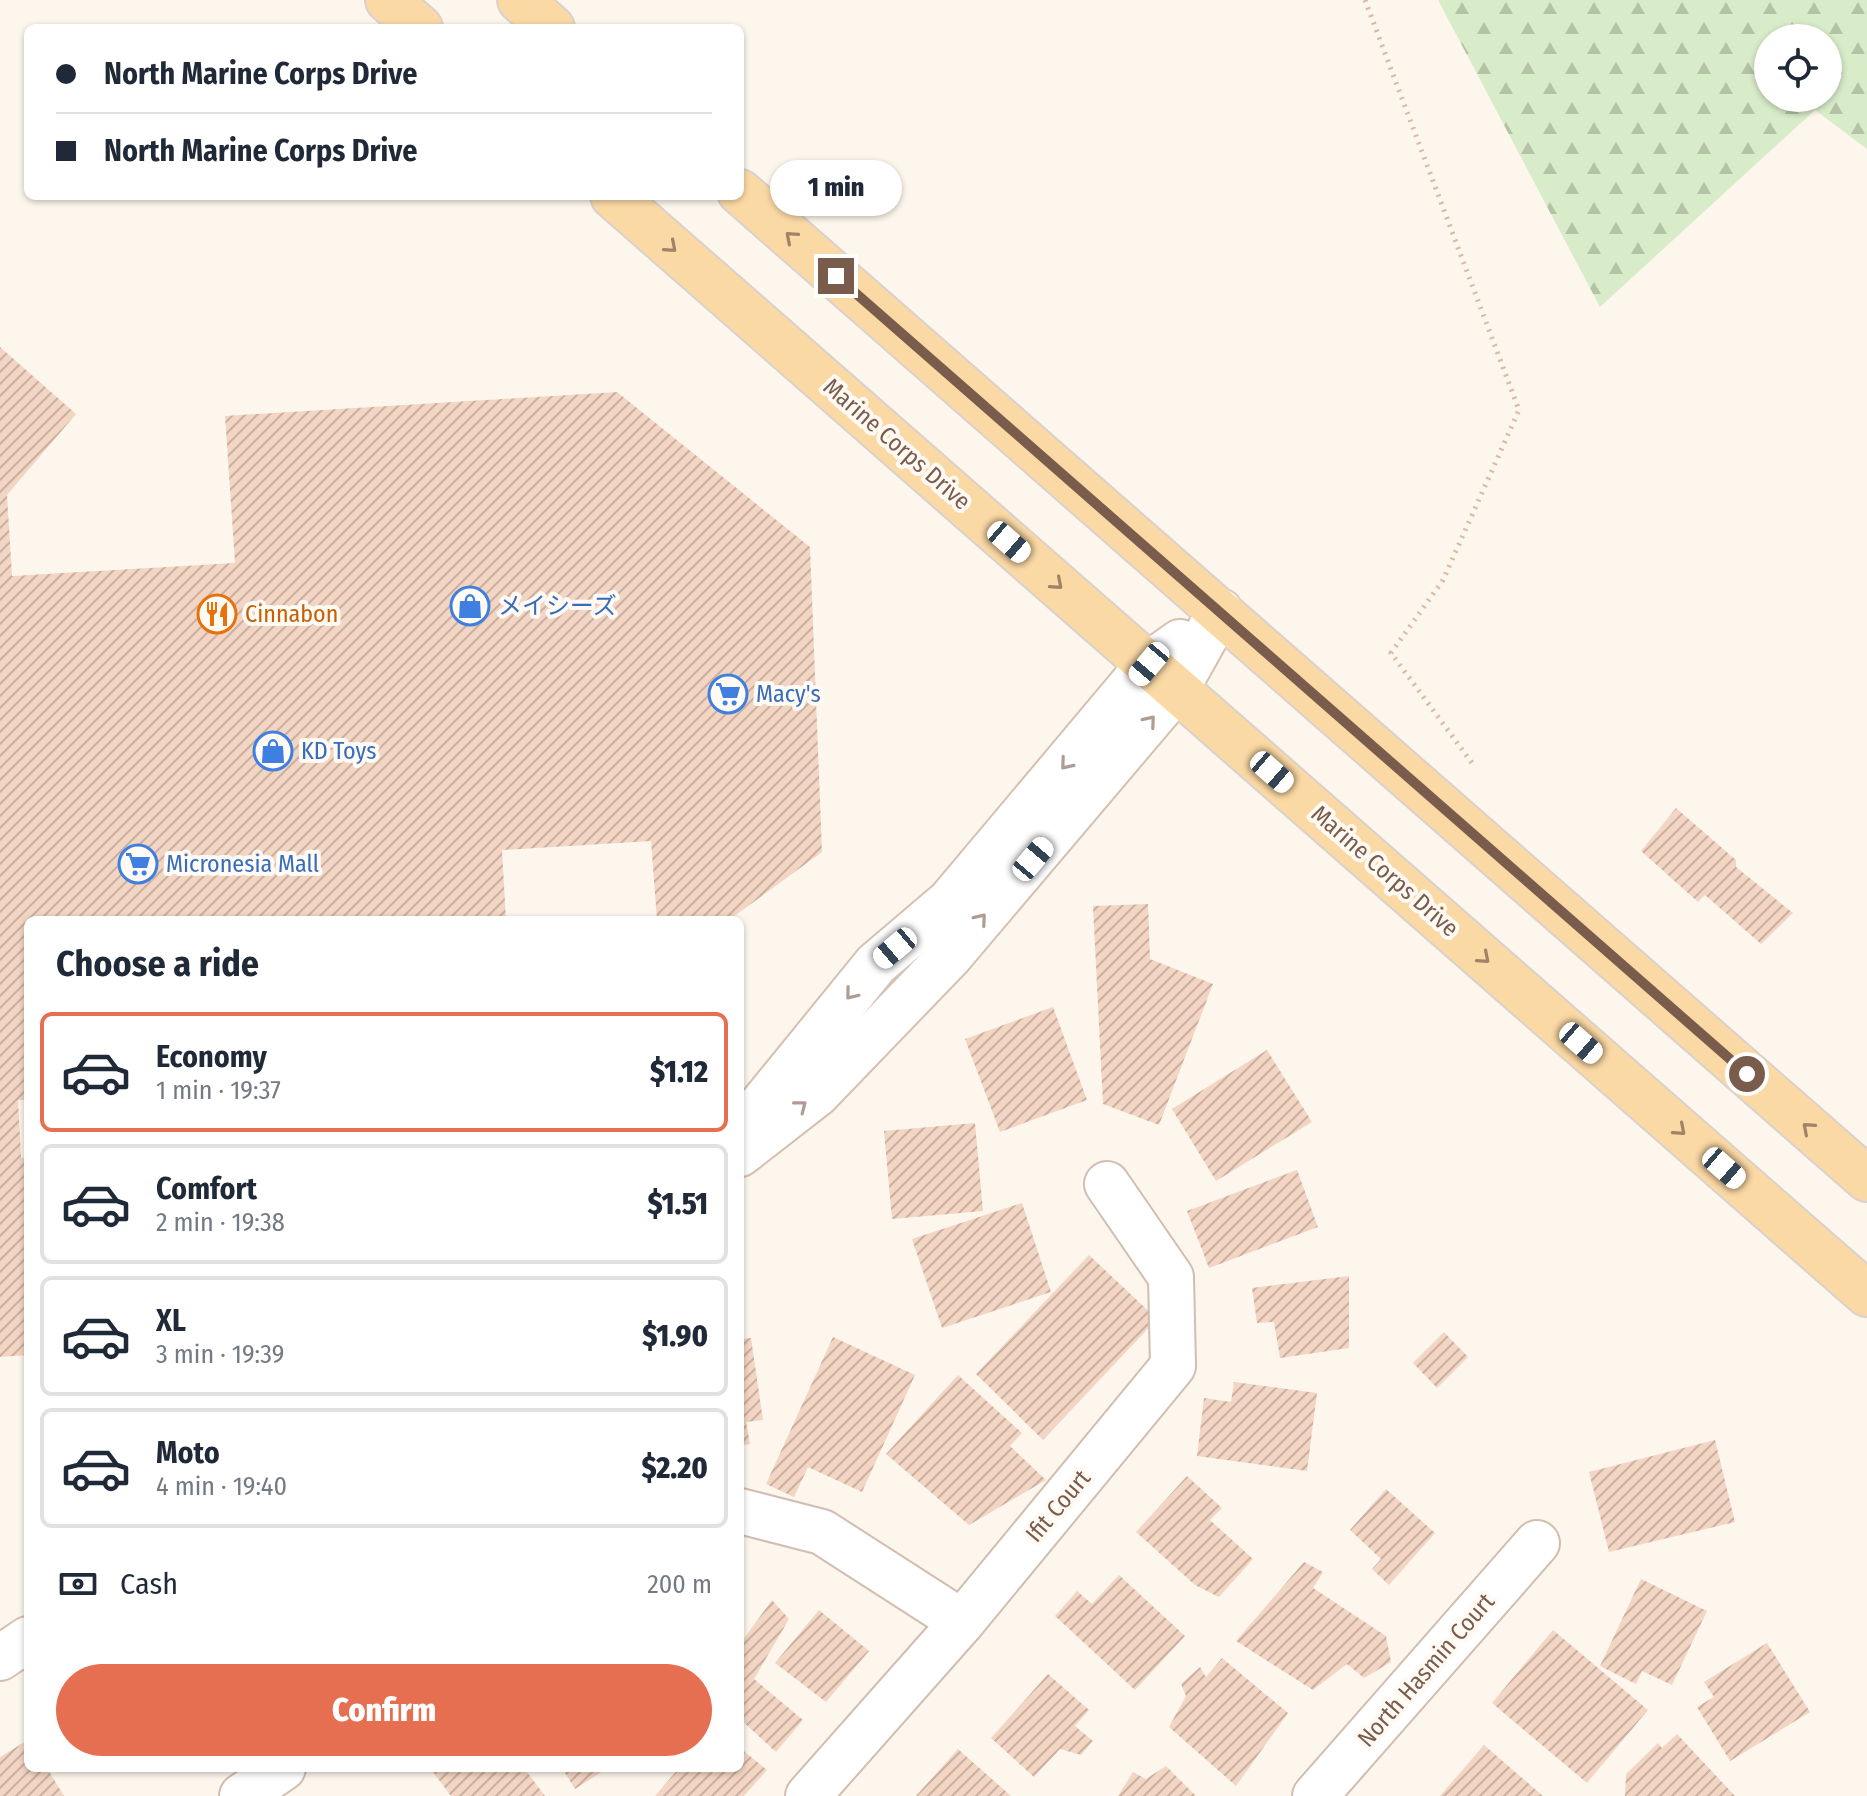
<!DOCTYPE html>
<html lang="en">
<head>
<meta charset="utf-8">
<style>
	:root { --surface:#fff; --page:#f6f6f7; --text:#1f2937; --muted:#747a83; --line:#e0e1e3; --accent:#e76f51 }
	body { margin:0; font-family:"Fira Sans Condensed","Noto Sans JP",sans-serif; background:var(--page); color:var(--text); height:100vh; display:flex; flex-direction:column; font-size:30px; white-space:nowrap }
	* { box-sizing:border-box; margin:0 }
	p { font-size:26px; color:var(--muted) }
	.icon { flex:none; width:44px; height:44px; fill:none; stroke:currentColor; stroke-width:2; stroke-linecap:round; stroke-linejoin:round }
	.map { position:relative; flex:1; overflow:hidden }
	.panel { position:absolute; left:24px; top:916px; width:720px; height:856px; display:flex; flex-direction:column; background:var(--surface); border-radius:12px; box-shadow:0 2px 6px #0004 }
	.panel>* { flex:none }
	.top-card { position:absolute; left:24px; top:24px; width:720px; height:176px; border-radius:12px; box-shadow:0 2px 6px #0004; display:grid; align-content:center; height:176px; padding:0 32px; background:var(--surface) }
	.tools { position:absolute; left:1754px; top:24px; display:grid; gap:16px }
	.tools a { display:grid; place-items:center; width:88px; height:88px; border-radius:50%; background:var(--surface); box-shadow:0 2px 6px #0004; font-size:40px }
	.end { position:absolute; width:36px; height:36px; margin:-18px; border:10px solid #7a5c4d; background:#fff; box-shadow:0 0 0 4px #fff }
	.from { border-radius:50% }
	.bubble { position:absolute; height:56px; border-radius:28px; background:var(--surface); box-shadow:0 2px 6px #0004; font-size:26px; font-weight:800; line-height:56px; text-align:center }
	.car { position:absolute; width:24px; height:48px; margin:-24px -12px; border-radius:10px; box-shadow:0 0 6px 2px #0007; background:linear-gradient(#fff 24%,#345 0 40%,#fff 0 76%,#345 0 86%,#fff 0) }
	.top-card b { display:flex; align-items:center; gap:28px; height:76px; font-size:30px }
	.top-card b+b { border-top:2px solid var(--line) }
	.top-card i { width:20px; height:20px; background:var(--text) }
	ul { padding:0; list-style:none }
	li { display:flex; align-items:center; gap:24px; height:120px; margin:0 16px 12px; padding:0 16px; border:4px solid var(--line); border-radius:12px }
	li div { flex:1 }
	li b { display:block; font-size:30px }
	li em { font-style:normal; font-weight:800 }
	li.selected { border-color:var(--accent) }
	li>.icon { width:72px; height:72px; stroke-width:1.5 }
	h2 { padding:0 32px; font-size:36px; line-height:96px }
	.pay { display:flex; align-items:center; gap:20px; height:88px; padding:0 32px; font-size:30px }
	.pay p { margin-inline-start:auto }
	.action { display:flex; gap:16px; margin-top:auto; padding:16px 32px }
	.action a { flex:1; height:92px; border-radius:48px; background:var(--accent); color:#fff; font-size:32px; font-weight:800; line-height:92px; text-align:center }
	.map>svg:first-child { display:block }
	.forest { fill:url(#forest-firs); fill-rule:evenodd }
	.building { fill:url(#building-hatch) }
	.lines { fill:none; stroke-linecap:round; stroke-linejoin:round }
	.street-casing { stroke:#d1beb0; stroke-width:48 }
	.secondary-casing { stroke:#d6c0b0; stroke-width:48 }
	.primary-casing { stroke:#dad1cd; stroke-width:48 }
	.path { stroke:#d9b8a5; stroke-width:5; stroke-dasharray:2 6; stroke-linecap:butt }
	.street { stroke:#fff; stroke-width:44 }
	.secondary { stroke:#fff; stroke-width:44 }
	.primary { stroke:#fbd9a5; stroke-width:44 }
	.oneway { stroke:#a18267 }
	.oneway2 { stroke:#af9d94 }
	.route { stroke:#7a5c4d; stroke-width:10 }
	.labels { text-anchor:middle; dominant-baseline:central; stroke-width:8; stroke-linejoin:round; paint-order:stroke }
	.street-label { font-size:24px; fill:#7a5c4d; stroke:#fffaf3 }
	.shop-label { font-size:24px; fill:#366cbe; stroke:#fffaf3; text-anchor:start }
	.food-label { font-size:24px; fill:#c56008; stroke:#fffaf3; text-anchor:start }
</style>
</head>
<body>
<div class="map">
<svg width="1867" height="1796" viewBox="0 0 1867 1796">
	<defs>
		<pattern id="forest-firs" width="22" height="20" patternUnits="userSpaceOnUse" patternTransform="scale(2)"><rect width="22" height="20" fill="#d8ecc9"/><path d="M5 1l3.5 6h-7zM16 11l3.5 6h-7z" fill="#b4c2a5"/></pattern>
		<pattern id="building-hatch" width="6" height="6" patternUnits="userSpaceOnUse" patternTransform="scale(2)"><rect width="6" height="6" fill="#f3d5c3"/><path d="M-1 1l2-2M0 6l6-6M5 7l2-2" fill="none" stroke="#cab0a1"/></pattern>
	</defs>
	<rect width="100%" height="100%" fill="#fdf6ec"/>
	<!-- forest -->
	<path class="forest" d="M 1438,0 L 1867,0 L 1867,149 L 1815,110 L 1600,307 ZM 1768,38 L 1828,38 L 1828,98 L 1768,98 Z"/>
	<!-- building -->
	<g class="building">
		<polygon points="0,347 76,414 7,495 12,576 235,563 225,416 617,392 810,547 822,852 729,920 657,920 651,841 502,850 506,920 28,920 28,1100 18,1100 21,1158 28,1157 28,1355 0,1357"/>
		<polygon points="1676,808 1736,860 1736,867 1793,913 1761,944 1705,895 1698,902 1641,851"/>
		<polygon points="1148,904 1150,959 1213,984 1159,1125 1103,1104 1093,906"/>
		<polygon points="1053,1007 1087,1100 1000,1132 965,1039"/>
		<polygon points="1267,1050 1312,1122 1216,1181 1172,1109"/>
		<polygon points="975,1123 983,1211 892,1219 884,1131"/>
		<polygon points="1297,1170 1318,1227 1209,1268 1187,1211"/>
		<polygon points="1022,1203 1051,1292 942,1328 912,1239"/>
		<polygon points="1089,1255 1157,1319 1043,1440 976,1374"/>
		<polygon points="1349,1276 1349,1348 1280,1358 1274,1322 1257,1323 1252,1288"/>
		<polygon points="1444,1332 1468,1357 1437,1388 1413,1363"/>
		<polygon points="833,1337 915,1375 862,1492 808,1467 794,1497 766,1484"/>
		<polygon points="751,1338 763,1420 746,1422 750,1444 740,1446 740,1339"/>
		<polygon points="958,1375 1022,1433 1010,1446 1046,1480 969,1525 886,1454"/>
		<polygon points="1234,1382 1317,1393 1307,1471 1197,1456 1204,1398 1231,1402"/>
		<polygon points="1715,1440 1735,1522 1609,1552 1589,1472"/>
		<polygon points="1187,1476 1222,1508 1210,1520 1253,1559 1219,1597 1195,1585 1136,1532"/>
		<polygon points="1386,1489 1435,1533 1389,1585 1372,1569 1381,1559 1350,1530"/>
		<polygon points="1304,1562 1323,1572 1313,1588 1386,1636 1391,1662 1364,1678 1347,1664 1313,1690 1236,1641"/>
		<polygon points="1119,1575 1185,1636 1135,1690 1055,1616 1077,1591 1092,1604"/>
		<polygon points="1641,1579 1707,1611 1672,1685 1642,1671 1636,1684 1600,1666"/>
		<polygon points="772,1600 789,1619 754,1679 803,1720 776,1752 740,1719 740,1644"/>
		<polygon points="819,1610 869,1651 826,1702 775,1663"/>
		<polygon points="1553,1630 1648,1710 1587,1783 1492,1703"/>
		<polygon points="1767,1643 1810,1712 1730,1761 1697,1707 1714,1697 1704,1682"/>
		<polygon points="1222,1658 1288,1713 1236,1786 1169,1727 1186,1696 1181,1684 1200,1667 1206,1677"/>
		<polygon points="1048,1674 1089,1710 1075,1726 1093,1741 1081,1755 1060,1749 1034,1777 991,1738"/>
		<polygon points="1677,1734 1735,1796 1625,1796 1626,1774 1658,1743 1662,1748"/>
		<polygon points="28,1740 28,1768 47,1768 64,1796 0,1796 0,1757"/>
		<polygon points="1484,1745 1543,1796 1440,1796"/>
		<polygon points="740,1748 767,1770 744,1796 655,1796 679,1768 708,1768 714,1773 718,1768 740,1768"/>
		<polygon points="958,1749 1011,1796 916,1796"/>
		<polygon points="1166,1766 1196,1796 1118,1796 1133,1772 1146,1779"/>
		<polygon points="430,1768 524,1768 545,1796 451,1796"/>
		<polygon points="562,1768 608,1768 575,1789"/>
	</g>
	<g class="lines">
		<defs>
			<g id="street">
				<polyline points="740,1511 822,1532 962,1622"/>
				<polyline points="242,1796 283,1768"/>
				<polyline points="808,1796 962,1622 1173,1366 1171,1277 1107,1184"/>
				<polyline points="1315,1796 1537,1543"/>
			</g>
			<g id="secondary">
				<polyline points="740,1131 876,964 950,901 1149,664 1180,642"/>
				<polyline points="740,1154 817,1094 950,956 1177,688 1220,611"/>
				<polyline points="0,1658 28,1639"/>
			</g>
			<g id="primary">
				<polyline points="388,0 420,28"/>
				<polyline points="520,0 552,28"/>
				<polyline points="740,192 1867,1179"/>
				<polyline points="613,196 1867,1294"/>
			</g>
		</defs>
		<!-- street casing -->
		<use href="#street" class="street-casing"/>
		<!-- secondary casing -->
		<use href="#secondary" class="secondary-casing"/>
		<!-- primary casing -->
		<use href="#primary" class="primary-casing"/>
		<!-- path -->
		<polyline class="path" points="1365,0 1519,410 1443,580 1391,653 1472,763"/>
		<!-- street -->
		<use href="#street" class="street"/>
		<!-- secondary -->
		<use href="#secondary" class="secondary"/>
		<!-- primary -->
		<use href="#primary" class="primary"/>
	</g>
	<!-- one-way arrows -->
	<defs><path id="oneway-chevron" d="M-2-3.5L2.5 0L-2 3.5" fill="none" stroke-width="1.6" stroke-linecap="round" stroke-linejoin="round" transform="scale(2)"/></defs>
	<g class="oneway">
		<use href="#oneway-chevron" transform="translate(791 237) rotate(-139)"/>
		<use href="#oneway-chevron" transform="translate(671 247) rotate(41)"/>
		<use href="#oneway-chevron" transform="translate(1057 584) rotate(41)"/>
		<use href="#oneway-chevron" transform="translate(1484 958) rotate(41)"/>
		<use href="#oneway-chevron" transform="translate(1808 1128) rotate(-139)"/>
		<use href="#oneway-chevron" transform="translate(1680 1130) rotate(41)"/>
	</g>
	<g class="oneway2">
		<use href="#oneway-chevron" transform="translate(1150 721) rotate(-50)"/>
		<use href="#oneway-chevron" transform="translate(1066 764) rotate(130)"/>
		<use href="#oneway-chevron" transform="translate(981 919) rotate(-50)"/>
		<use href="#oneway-chevron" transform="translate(851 994) rotate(129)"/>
		<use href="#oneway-chevron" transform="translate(801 1106) rotate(-38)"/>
	</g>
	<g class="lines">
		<!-- route -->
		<polyline class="route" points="836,276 1747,1074"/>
	</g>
	<!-- icons -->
	<defs>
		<symbol id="shop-ring" viewBox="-11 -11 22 22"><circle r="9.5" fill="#fffaf3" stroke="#3f7fe0" stroke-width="1.5"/><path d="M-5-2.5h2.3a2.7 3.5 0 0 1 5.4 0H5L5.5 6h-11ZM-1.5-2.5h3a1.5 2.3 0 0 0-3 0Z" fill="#3f7fe0"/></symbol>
		<symbol id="restaurant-ring" viewBox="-11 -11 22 22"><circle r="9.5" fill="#fffaf3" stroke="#e8710a" stroke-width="1.5"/><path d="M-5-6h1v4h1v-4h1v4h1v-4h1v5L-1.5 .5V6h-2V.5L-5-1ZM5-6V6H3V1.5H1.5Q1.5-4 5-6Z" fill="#e8710a"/></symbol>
		<symbol id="supermarket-ring" viewBox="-11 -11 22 22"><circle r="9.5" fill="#fffaf3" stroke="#3f7fe0" stroke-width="1.5"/><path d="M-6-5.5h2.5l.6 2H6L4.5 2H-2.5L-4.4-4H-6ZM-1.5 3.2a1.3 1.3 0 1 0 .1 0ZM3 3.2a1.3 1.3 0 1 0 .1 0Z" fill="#3f7fe0"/></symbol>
	</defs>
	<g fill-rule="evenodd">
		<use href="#shop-ring" x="448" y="584" width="44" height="44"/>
		<use href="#restaurant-ring" x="195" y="592" width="44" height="44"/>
		<use href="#supermarket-ring" x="706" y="672" width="44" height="44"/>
		<use href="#shop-ring" x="251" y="729" width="44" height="44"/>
		<use href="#supermarket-ring" x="116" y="842" width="44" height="44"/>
	</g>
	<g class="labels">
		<!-- street labels -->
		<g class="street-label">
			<text transform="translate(897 444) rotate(41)">Marine Corps Drive</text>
			<text transform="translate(1385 871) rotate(41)">Marine Corps Drive</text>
			<text transform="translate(1058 1506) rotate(-50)">Ifit Court</text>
			<text transform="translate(1426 1670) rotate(-49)">North Hasmin Court</text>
		</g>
		<!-- shop labels -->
		<g class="shop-label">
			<text x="498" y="606">メイシーズ</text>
			<text x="756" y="694">Macy's</text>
			<text x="301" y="751">KD Toys</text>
			<text x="166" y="864">Micronesia Mall</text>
		</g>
		<!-- food labels -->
		<g class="food-label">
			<text x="245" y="614">Cinnabon</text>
		</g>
	</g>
</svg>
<div class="tools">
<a><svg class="icon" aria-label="locate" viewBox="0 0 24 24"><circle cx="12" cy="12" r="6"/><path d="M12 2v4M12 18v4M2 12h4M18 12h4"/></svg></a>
</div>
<i class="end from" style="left:1747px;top:1074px"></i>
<i class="end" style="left:836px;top:276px"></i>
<div class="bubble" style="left:770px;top:160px;width:132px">1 min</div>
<i class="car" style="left:1009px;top:542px;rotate:131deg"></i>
<i class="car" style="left:1149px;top:664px;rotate:220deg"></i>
<i class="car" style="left:1272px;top:772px;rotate:131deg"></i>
<i class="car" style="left:1033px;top:859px;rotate:40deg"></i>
<i class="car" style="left:895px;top:948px;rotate:230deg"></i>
<i class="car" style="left:1581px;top:1043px;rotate:131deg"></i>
<i class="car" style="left:1724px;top:1168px;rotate:131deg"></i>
<div class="top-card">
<b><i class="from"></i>North Marine Corps Drive</b>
<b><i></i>North Marine Corps Drive</b>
</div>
<section class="panel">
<h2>Choose a ride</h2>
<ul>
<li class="selected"><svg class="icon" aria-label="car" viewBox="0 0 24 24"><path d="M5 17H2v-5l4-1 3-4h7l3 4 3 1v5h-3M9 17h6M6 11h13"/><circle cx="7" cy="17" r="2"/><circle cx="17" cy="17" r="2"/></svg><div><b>Economy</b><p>1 min · 19:37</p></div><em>$1.12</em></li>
<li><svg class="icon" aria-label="car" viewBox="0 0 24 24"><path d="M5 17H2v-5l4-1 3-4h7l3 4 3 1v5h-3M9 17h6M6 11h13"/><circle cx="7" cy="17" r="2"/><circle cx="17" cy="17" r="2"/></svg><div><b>Comfort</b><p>2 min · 19:38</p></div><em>$1.51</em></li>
<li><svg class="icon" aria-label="car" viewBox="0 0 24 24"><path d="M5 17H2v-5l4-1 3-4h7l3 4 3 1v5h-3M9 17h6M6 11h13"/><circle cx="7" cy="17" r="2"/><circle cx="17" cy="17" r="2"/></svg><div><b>XL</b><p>3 min · 19:39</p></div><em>$1.90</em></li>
<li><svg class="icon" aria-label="car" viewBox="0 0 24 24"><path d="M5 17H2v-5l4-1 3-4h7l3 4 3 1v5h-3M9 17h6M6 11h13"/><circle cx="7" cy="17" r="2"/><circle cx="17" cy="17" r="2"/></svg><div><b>Moto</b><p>4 min · 19:40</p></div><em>$2.20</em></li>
</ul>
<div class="pay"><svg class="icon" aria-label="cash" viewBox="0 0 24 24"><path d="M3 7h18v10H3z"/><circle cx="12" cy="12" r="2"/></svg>Cash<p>200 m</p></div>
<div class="action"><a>Confirm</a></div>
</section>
</div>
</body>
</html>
